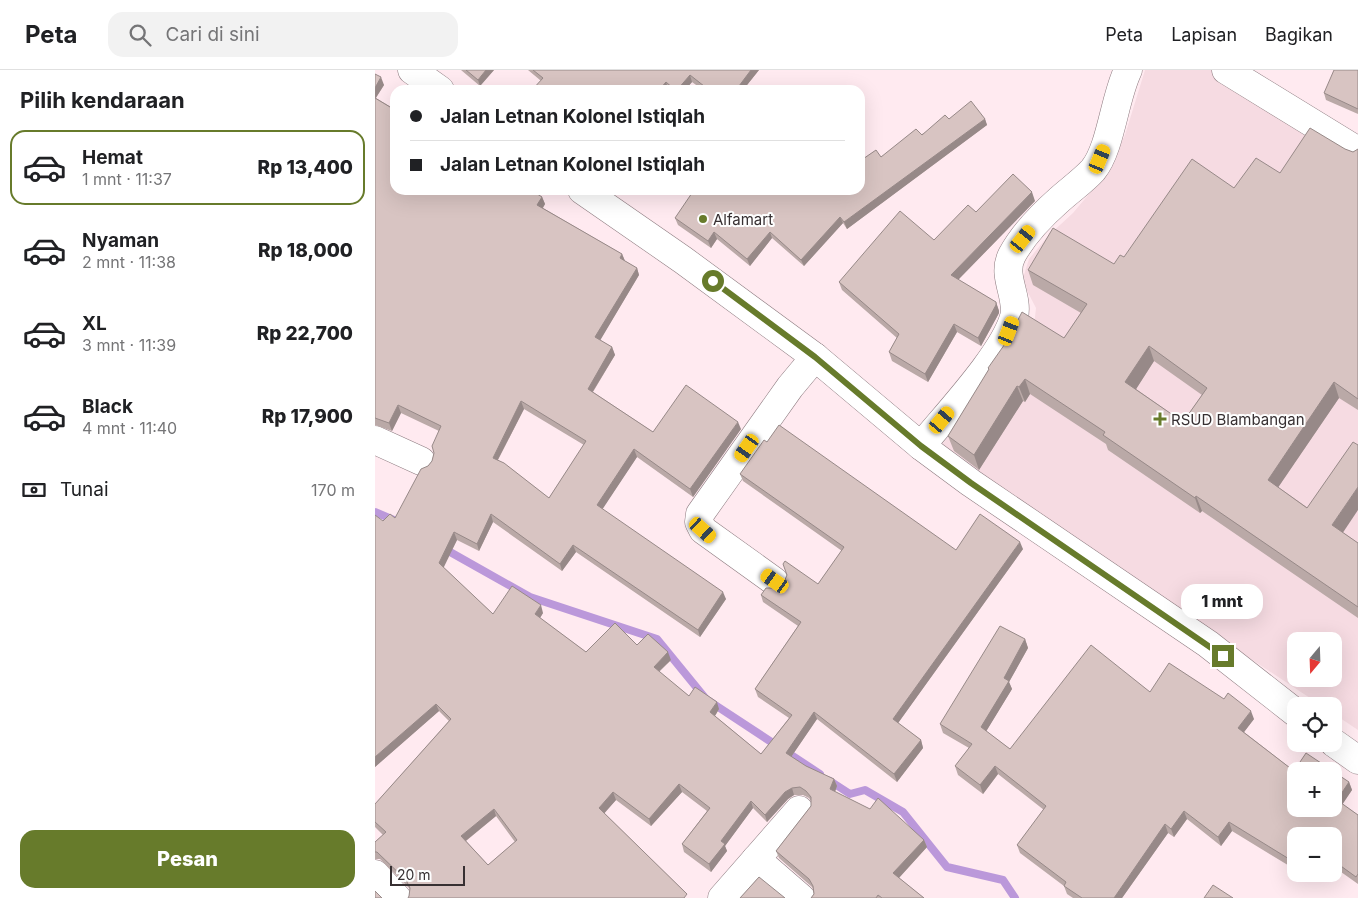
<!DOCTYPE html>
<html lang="id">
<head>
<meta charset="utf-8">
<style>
	:root { --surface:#fff; --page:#f2f2f2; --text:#202124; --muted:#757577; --line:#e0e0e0; --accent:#677b2b }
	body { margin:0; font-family:Inter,sans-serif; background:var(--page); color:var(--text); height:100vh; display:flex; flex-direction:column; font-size:19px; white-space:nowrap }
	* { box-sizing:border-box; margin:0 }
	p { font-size:16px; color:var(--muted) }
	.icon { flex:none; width:28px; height:28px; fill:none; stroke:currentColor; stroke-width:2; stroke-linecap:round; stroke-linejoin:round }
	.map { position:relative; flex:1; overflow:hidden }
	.details { display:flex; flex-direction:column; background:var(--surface); width:375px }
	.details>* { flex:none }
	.guide { position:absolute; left:15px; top:15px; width:475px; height:110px; border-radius:15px; box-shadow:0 5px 20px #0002; display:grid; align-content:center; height:110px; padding:0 20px; background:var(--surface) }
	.needle { width:32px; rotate:199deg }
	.controls { position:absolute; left:912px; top:562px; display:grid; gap:10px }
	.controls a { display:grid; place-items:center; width:55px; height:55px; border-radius:10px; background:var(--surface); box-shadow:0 5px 20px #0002; font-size:25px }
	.scale { position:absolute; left:15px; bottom:12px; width:75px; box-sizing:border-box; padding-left:5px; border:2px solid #373032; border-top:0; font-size:14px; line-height:18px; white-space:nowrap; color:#373032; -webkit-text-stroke:4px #fefefe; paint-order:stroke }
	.end { position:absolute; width:22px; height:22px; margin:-11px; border:6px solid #677b2b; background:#fff; box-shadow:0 0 0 2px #fff }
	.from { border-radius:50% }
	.bubble { position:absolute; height:35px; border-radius:15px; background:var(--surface); box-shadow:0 5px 20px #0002; font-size:16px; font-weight:800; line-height:35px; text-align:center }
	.car { position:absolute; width:15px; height:30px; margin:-15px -8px; border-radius:6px; box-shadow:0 0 4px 1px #0007; background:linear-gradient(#f5c518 24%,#345 0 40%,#f5c518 0 76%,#345 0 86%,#f5c518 0) }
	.guide b { display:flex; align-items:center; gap:18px; height:48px; font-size:19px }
	.guide b+b { border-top:1px solid var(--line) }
	.guide i { width:12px; height:12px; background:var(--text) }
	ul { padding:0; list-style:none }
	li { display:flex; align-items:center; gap:15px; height:75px; margin:0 10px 8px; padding:0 10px; border:2px solid transparent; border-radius:15px }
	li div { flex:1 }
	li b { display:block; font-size:19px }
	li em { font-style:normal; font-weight:800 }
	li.current { border-color:var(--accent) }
	li>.icon { width:45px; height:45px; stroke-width:1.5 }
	h2 { padding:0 20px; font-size:22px; line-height:60px }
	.pay { display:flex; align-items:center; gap:12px; height:55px; padding:0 20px; font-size:19px }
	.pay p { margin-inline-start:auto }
	.action { display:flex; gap:10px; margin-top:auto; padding:10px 20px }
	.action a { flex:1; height:58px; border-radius:15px; background:var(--accent); color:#fff; font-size:20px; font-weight:800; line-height:58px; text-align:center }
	header { display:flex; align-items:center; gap:30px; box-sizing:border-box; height:70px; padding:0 25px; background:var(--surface); border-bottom:1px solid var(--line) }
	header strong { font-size:24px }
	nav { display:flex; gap:28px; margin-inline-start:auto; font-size:18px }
	.search { width:350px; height:45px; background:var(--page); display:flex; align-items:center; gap:12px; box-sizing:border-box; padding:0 18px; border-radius:15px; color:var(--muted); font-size:19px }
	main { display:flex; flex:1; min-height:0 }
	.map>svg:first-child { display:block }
	.built { fill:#f6dbe2; fill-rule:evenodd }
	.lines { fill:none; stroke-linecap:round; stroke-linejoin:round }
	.stream { stroke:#bb98da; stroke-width:8 }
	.minor-casing { stroke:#8c7a7f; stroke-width:29 }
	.minor { stroke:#fff; stroke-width:28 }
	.wall { fill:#baa9a7; fill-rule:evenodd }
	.shaded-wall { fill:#978988 }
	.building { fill:#d8c4c2; stroke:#978988; fill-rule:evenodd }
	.route { stroke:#677b2b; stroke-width:6 }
	.poi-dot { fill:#677b2b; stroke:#fefefe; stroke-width:2 }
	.labels { text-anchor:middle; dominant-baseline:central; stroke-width:4; stroke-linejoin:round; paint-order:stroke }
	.poi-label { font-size:15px; fill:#373032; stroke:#fefefe; text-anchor:start }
</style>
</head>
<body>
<header>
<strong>Peta</strong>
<div class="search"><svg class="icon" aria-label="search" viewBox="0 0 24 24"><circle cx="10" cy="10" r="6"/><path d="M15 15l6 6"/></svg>Cari di sini</div>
<nav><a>Peta</a><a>Lapisan</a><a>Bagikan</a></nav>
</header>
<main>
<section class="details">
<h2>Pilih kendaraan</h2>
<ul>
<li class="current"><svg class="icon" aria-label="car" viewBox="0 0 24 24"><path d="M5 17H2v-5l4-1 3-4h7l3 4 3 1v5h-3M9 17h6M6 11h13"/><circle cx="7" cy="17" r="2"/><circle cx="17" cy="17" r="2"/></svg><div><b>Hemat</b><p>1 mnt · 11:37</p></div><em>Rp 13,400</em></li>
<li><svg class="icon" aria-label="car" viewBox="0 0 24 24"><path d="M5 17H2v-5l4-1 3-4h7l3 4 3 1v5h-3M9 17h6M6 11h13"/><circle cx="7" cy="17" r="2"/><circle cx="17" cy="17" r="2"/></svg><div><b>Nyaman</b><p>2 mnt · 11:38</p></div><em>Rp 18,000</em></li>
<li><svg class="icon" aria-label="car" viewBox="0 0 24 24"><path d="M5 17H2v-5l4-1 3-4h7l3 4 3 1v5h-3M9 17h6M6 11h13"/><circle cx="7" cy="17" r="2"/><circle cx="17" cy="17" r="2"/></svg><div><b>XL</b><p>3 mnt · 11:39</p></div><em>Rp 22,700</em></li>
<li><svg class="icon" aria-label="car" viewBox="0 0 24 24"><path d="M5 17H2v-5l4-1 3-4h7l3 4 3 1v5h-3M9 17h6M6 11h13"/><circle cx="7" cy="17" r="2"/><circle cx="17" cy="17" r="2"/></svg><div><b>Black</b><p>4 mnt · 11:40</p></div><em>Rp 17,900</em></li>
</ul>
<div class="pay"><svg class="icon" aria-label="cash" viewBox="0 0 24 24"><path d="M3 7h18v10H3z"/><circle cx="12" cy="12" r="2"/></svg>Tunai<p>170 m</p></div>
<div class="action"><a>Pesan</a></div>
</section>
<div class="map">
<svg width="983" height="828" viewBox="0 0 983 828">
	<rect width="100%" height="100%" fill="#ffeaf0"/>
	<!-- built -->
	<path class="built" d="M 770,0 L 839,0 L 983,82 L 983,660 L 959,644 L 959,636 L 947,636 L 562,381 L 659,256 L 661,238 L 647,211 L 654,189 L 673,166 L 698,143 L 730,105 L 750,65 ZM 921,571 L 959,571 L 959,609 L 921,609 Z"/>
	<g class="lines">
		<!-- stream -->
		<g class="stream">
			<polyline points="0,442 21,451"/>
			<polyline points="68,478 155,527 282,569 331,629 445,704"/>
			<polyline points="455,711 475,724 490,720 528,742 572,797 628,810 640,828"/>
		</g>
		<defs>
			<g id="minor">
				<polyline points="37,0 65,20"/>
				<polyline points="851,0 983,81"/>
				<polyline points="207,120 308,190 440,287 546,376 596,413 833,574 921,643"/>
				<polyline points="0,370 46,391"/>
				<path d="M 546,376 C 571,345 629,284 639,247 C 644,226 626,206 637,185 C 648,165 667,145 684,130 C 695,120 708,111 718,100 C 736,78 739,29 753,0"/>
				<polyline points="399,511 328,460 324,452 325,444 415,317 440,287"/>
				<polyline points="959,673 983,690"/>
				<polyline points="381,789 426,828"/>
				<polyline points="0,804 22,828"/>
				<polyline points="347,828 424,740"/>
			</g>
		</defs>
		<!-- minor casing -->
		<use href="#minor" class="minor-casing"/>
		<!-- minor -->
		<use href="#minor" class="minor"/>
	</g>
	<!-- wall -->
	<g class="wall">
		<polygon points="86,0 119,0 105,16"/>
		<polygon points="153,0 384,0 368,20 328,20 317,12 310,20 295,20 293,18 165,10"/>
		<polygon points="983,0 983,44 951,30 949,23"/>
		<path d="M 0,4 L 9,15 L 1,28 L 167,127 L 170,134 L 168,138 L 247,184 L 250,191 L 262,198 L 264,205 L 225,270 L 237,277 L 240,285 L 218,322 L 278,362 L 366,359 L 318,427 L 262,387 L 227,439 L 351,529 L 325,567 L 201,482 L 187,501 L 118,452 L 104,481 L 82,470 L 68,497 L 118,544 L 168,543 L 165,548 L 211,582 L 262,575 L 296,590 L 284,602 L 314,626 L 344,639 L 340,646 L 386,684 L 414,648 L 383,627 L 380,619 L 423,556 L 388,532 L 386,525 L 402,518 L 443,514 L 467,481 L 368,411 L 365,404 L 581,480 L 648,479 L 523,653 L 546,670 L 548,678 L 522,712 L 442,649 L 416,687 L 431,696 L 459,709 L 462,716 L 460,722 L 549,770 L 552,777 L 524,808 L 549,828 L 436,828 L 439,824 L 438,819 L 437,817 L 404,788 L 401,781 L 436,736 L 436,731 L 434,728 L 428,725 L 419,725 L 413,729 L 392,752 L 378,738 L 350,776 L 352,781 L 336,802 L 309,782 L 307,774 L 332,741 L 307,722 L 276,756 L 241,730 L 229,743 L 312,824 L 34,826 L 35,819 L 5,789 L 0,789 L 0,772 L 8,765 L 0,757 L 0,734 L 74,651 L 64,641 L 0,697 L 8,451 L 20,448 L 53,396 L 57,391 L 64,361 L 26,343 L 17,361 L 0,355 ZM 149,339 L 209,375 L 174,428 L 123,390 ZM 121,746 L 140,772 L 113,795 L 91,771 Z"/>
		<polygon points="574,49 610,49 612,55 472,159 468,153 429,196 397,168 375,196 342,169 336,178 303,155 300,148 444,121"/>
		<path d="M 970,79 L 978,82 L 983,79 L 983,340 L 964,328 L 903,417 L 983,473 L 983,548 L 827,441 L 825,443 L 733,380 L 731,374 L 655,324 L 650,332 L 648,331 L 604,400 L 579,381 L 573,366 L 614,300 L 613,298 L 689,268 L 706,243 L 658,215 L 653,200 L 739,194 L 859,118 L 905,103 ZM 779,291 L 827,325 L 808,352 L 761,319 Z"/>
		<polygon points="660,131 583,210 621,232 624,241 624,243 606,276 582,262 553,312 517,291 514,282 522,268 467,220 464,212 559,170 601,142"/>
		<polygon points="650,569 653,578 634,612 637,619 611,661 635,679 775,622 879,649 869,662 919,701 974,712 977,720 967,734 983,745 983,814 959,797 959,766 921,766 921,800 857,761 846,776 812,749 799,767 793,763 747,828 698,828 692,824 689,816 645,783 642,775 669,740 623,704 608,724 583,705 580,696 594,678 568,663 565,654"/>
	</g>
	<!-- shaded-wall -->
	<g class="shaded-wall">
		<polygon points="111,0 119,0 105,16 103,10"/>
		<polygon points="376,0 384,0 368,20 361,20"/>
		<polygon points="315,5 317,12 310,20 302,20"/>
		<polygon points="6,7 9,15 0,29 0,18"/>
		<polygon points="291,12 293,18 291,20 284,20"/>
		<polygon points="610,49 612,55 472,159 469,152"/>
		<polygon points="657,122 660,131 579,214 576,205"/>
		<polygon points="167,127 170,134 165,142 162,135"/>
		<polygon points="465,147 468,153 429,196 426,190"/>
		<polygon points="339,162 342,169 336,178 333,171"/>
		<polygon points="395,162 397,168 375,196 372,189"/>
		<polygon points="247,184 250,191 245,188"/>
		<polygon points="262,198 264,205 223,274 220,267"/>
		<polygon points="621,232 624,241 624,243 606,276 603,268"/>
		<polygon points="579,254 582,262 553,312 550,304"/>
		<polygon points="774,276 779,291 756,327 750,312"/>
		<polygon points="237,277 240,285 215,326 213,319"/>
		<polygon points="650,309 655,324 650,332 644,317"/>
		<polygon points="959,312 964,328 898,425 893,410"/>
		<polygon points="642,316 648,331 604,400 599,385"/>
		<polygon points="146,331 149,339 120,395 118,388"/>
		<polygon points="23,335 26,343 17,361 14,353"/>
		<polygon points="363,352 366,359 318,427 315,419"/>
		<polygon points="259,379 262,387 225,443 222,435"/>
		<polygon points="983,417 983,440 963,470 957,455"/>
		<polygon points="821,426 827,441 825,443 820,428"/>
		<polygon points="116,444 118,452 104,481 102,474"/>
		<polygon points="79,462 82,470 67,501 64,493"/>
		<polygon points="645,472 648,479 521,656 518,649"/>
		<polygon points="198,475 201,482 187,501 185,494"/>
		<polygon points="348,522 351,529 325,567 323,560"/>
		<polygon points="166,535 168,543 163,551 160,544"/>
		<polygon points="650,569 653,578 634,612 637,619 609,665 606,657 629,608"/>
		<polygon points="293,582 296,590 281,604 279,597"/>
		<polygon points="342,632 344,639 338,649 335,642"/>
		<polygon points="61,634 64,641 0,697 0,687"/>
		<polygon points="876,641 879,649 866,666 863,658"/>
		<polygon points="439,642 442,649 414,690 411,683"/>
		<polygon points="546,670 548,678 522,712 519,704"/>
		<polygon points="620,696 623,704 608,724 605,715"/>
		<polygon points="459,709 462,716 458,727 455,719"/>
		<polygon points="974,712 977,720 965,738 962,730"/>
		<polygon points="304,714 307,722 276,756 274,749"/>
		<polygon points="417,718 419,725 413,729 392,752 390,745 410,722"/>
		<polygon points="238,722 241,730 227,746 224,738"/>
		<polygon points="376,731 378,738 350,776 352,781 336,802 334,794 346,771"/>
		<polygon points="119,739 121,746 88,773 86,766"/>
		<polygon points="809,741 812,749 799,767 796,759"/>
		<polygon points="854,752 857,761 846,776 843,767"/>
		<polygon points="790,754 793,763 747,828 739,828"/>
		<polygon points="549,770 552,777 521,811 518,803"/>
	</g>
	<!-- building -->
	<g class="building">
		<polygon points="91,0 111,0 103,10"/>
		<polygon points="158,0 376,0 361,20 334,20 315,5 302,20 300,20 291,12 284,20 157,20 168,8"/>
		<polygon points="959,0 983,0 983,39 949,23"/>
		<polygon points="0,4 6,7 0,18"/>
		<path d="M 0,28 L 20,40 L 20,120 L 156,120 L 167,127 L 162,135 L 247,184 L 245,188 L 262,198 L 220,267 L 237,277 L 213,319 L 278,362 L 311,315 L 363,352 L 315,419 L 259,379 L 222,435 L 348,522 L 323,560 L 198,475 L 185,494 L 116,444 L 102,474 L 79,462 L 64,493 L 118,544 L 137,516 L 166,535 L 160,544 L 211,582 L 240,553 L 262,575 L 273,564 L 293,582 L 279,597 L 314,626 L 320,617 L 342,632 L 335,642 L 386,684 L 417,645 L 380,619 L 426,552 L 386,525 L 391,518 L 402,518 L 409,512 L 412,505 L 408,494 L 410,491 L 443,514 L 469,477 L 365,404 L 389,370 L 392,372 L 404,355 L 581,480 L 605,444 L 645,472 L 518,649 L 546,670 L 519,704 L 439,642 L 411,683 L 431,696 L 459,709 L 455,719 L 495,739 L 503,728 L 549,770 L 518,803 L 549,828 L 507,828 L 503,825 L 501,828 L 436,828 L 439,824 L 438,816 L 434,809 L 401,781 L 436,736 L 436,727 L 431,721 L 425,717 L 417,718 L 410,722 L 390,745 L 376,731 L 346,771 L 350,774 L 334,794 L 307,774 L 335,738 L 304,714 L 274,749 L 238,722 L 224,738 L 312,824 L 309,828 L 33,828 L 34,826 L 35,818 L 31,810 L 2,782 L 0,782 L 0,772 L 11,762 L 0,752 L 0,734 L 76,649 L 61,634 L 0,687 L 0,445 L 8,451 L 15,444 L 20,448 L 46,399 L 53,396 L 57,391 L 59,383 L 57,376 L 66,356 L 23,335 L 14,353 L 0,348 ZM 146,331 L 211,371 L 174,428 L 129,393 L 118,388 ZM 119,739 L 142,770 L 113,795 L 86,766 Z"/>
		<polygon points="596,31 610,49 469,152 465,147 426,190 395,162 372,189 339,162 333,171 300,148 319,120 443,120 444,121 446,120 485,120 485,91 501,80 506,87 541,59 547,65 570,45 574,49"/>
		<path d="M 935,58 L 970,79 L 978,82 L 983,79 L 983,329 L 959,312 L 893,410 L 932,438 L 978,372 L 983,375 L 983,417 L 957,455 L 983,473 L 983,537 L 821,426 L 820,428 L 728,365 L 730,362 L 650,309 L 644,317 L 642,316 L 599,385 L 573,366 L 614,299 L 613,298 L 632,271 L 647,242 L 689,268 L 712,234 L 653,200 L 678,158 L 739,194 L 745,185 L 749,187 L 817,89 L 859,118 L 881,88 L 905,103 ZM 774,276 L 832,318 L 808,352 L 750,312 Z"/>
		<polygon points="638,104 657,122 576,205 621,232 621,235 603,268 579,254 550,304 514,282 524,264 464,212 525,141 559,170 593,135 601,142"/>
		<polygon points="625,556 650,569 629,608 634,611 606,657 635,679 716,575 775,622 794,593 849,629 853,623 876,641 863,658 919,701 931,683 958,701 921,701 921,739 959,739 959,702 974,712 962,730 983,745 983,804 981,807 959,791 959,766 921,766 921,789 919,792 854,752 843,767 809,741 796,759 790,754 739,828 707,828 689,816 691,812 642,775 671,736 620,696 605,715 580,696 597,674 565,654"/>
		<polygon points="384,807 410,828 365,828"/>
		<polygon points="838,815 858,828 829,828"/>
		<polygon points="0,821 7,828 0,828"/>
	</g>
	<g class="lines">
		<!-- route -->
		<polyline class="route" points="338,211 440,287 546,376 596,413 848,586"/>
	</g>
	<!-- markers -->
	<g class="poi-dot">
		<circle cx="328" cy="149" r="5"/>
		<path d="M782.5 341.5h5v5h5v5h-5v5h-5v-5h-5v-5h5z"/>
	</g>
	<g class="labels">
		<!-- poi labels -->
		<g class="poi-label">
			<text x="338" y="149">Alfamart</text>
			<text x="796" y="349">RSUD Blambangan</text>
		</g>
	</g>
</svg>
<div class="controls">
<a><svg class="needle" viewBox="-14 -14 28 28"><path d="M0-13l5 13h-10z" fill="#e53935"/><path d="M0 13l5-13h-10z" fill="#757577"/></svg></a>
<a><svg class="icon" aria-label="locate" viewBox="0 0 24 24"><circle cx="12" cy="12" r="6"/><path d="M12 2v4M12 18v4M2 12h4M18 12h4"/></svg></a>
<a>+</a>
<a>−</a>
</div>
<div class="scale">20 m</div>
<i class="end from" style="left:338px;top:211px"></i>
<i class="end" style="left:848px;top:586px"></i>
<div class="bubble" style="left:806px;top:514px;width:82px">1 mnt</div>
<i class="car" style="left:725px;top:89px;rotate:23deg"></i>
<i class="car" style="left:648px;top:169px;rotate:39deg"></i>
<i class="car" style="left:634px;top:261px;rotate:21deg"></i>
<i class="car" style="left:567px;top:350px;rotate:40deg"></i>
<i class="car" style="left:372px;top:378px;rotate:215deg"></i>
<i class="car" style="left:328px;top:460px;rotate:132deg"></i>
<i class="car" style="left:400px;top:511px;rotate:305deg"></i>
<div class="guide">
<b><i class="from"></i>Jalan Letnan Kolonel Istiqlah</b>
<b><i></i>Jalan Letnan Kolonel Istiqlah</b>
</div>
</div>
</main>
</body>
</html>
